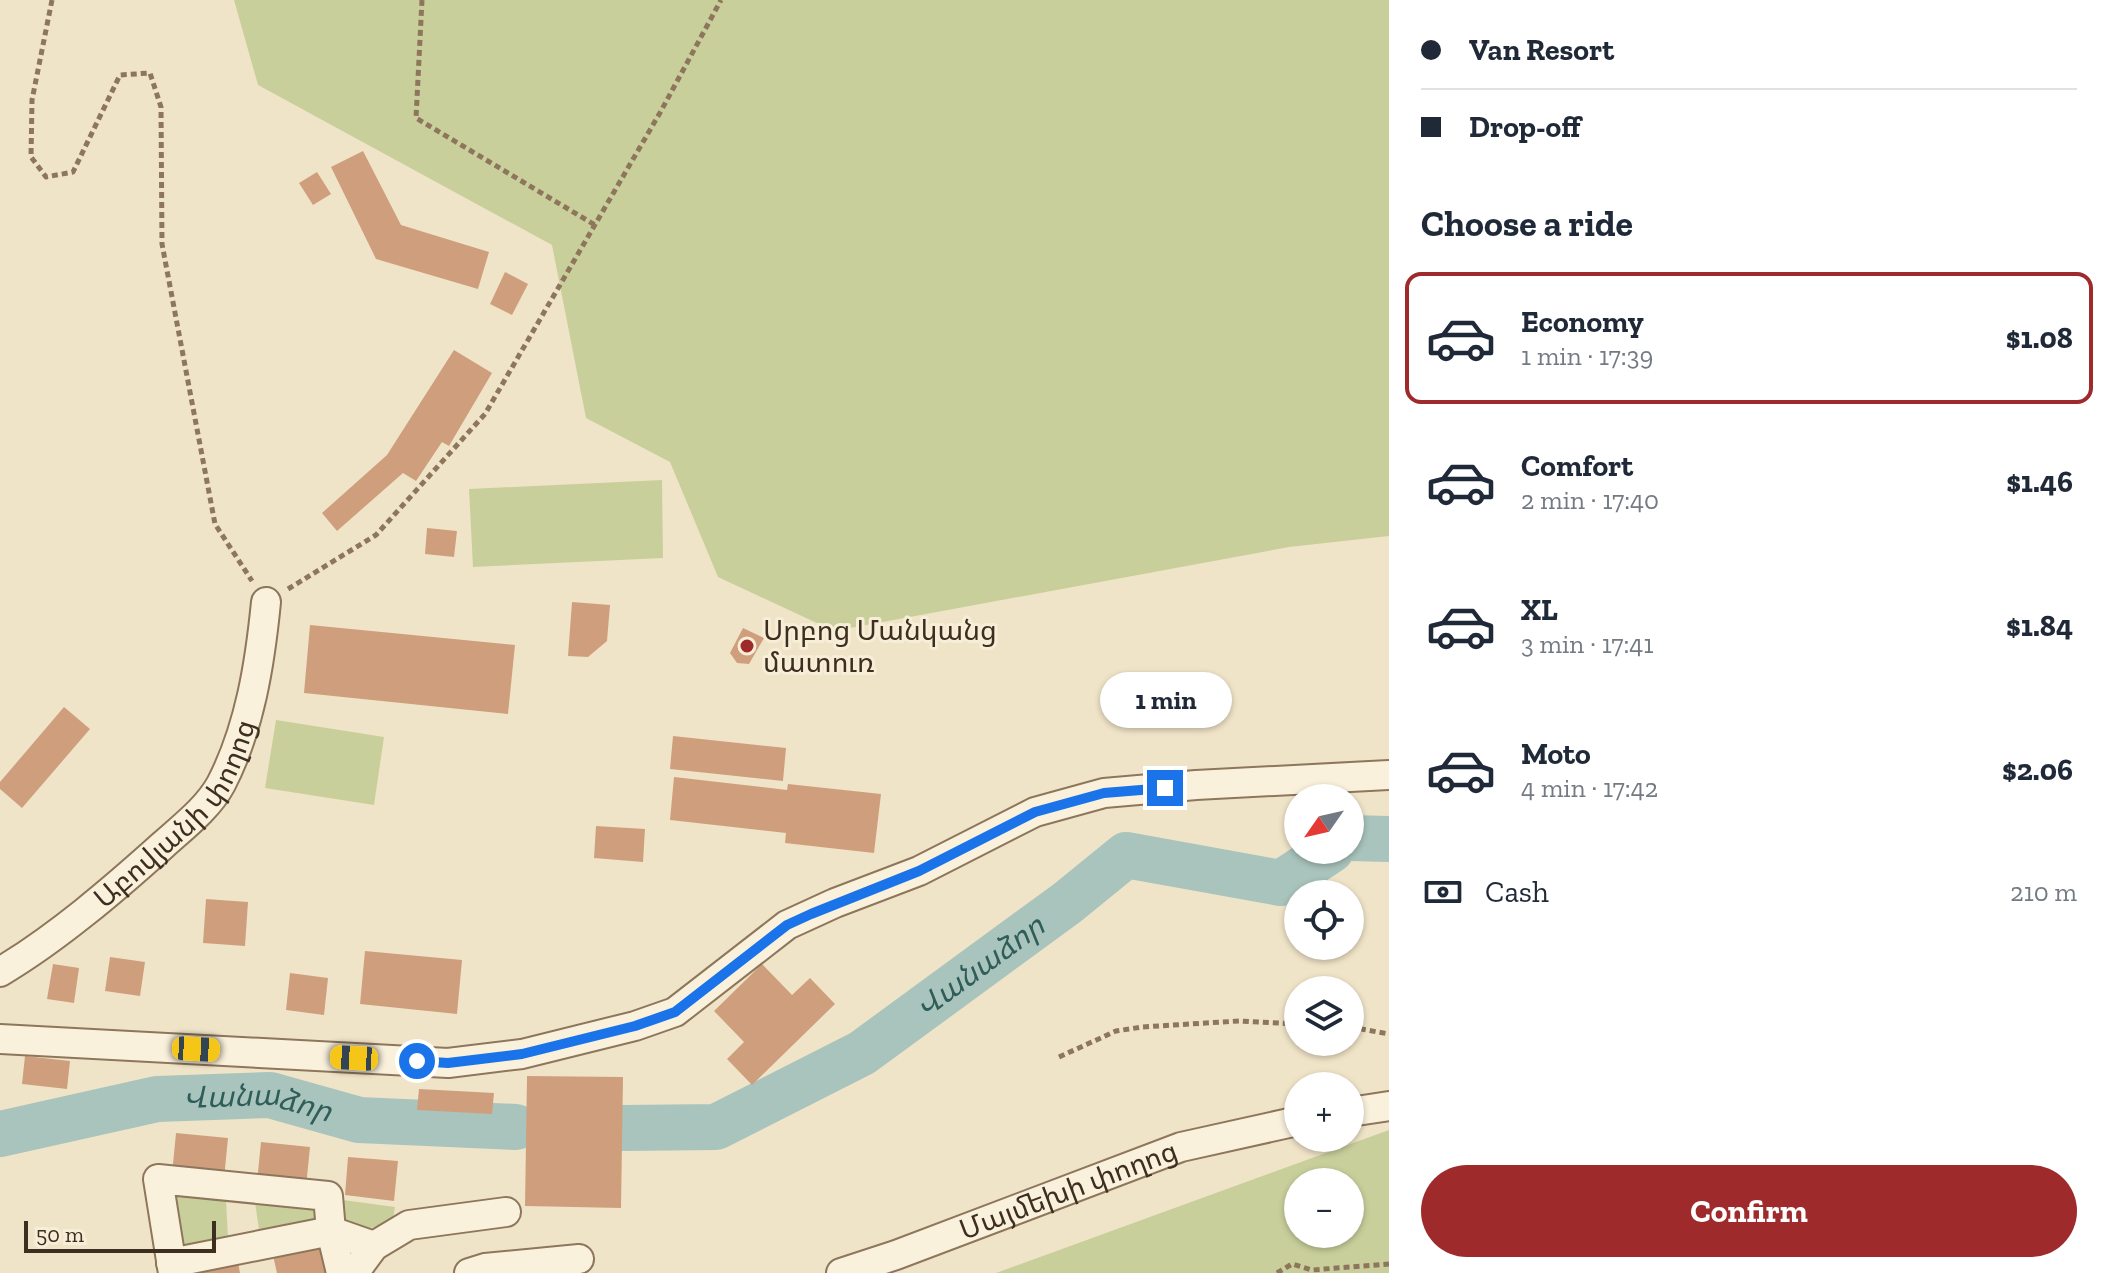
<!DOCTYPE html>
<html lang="en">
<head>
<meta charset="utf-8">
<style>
	:root { --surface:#fff; --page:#f2f2f3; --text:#1f2937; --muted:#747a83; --line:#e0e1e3; --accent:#9e2a2b }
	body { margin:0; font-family:"Zilla Slab","Noto Sans Armenian",serif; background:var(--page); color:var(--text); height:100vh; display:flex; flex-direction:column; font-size:30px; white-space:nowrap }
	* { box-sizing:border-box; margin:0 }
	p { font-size:26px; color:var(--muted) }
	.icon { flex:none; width:44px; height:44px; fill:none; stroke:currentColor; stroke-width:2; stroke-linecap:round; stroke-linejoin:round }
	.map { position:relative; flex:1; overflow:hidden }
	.details { display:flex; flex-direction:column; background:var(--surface); width:720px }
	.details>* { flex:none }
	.guide { display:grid; align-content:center; height:176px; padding:0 32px; background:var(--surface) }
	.needle { width:52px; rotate:236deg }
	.tools { position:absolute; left:1284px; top:784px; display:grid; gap:16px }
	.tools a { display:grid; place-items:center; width:80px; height:80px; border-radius:50%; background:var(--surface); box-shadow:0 2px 6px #0004; font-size:40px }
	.scale { position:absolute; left:24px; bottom:20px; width:192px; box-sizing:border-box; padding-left:8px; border:4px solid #3d2e20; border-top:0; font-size:22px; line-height:28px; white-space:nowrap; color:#3d2e20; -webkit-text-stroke:6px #f7eed8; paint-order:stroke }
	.end { position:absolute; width:36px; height:36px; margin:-18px; border:10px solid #1a73e8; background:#fff; box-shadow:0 0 0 4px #fff }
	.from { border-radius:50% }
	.bubble { position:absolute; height:56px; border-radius:28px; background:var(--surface); box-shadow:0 2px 6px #0004; font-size:26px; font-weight:800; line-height:56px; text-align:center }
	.car { position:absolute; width:24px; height:48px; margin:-24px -12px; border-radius:10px; box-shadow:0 0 6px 2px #0007; background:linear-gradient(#f5c518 24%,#345 0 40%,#f5c518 0 76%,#345 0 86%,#f5c518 0) }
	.guide b { display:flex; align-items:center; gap:28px; height:76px; font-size:30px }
	.guide b+b { border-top:2px solid var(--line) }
	.guide i { width:20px; height:20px; background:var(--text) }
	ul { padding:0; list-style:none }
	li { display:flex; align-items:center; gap:24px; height:132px; margin:0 16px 12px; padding:0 16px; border:4px solid transparent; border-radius:16px }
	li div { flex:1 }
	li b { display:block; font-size:30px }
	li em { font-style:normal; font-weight:800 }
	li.active { border-color:var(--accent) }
	li>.icon { width:72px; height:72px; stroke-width:1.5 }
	h2 { padding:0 32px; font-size:36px; line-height:96px }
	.pay { display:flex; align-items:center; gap:20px; height:88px; padding:0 32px; font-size:30px }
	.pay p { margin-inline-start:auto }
	.button { display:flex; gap:16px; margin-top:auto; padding:16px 32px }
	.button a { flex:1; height:92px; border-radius:48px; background:var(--accent); color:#fff; font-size:32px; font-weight:800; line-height:92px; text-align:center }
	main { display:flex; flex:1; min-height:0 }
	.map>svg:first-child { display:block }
	.green { fill:#c9cf9b; fill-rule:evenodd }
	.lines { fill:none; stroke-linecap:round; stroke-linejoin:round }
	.river { stroke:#a9c4bc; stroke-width:46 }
	.building { fill:#cf9f7d }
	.minor-casing { stroke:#8d765c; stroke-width:32 }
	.path { stroke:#8d765c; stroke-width:5; stroke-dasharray:6 4; stroke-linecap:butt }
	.minor { stroke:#faf1dc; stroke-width:28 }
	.route { stroke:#1a73e8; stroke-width:10 }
	.poi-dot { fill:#9e2a2b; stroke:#f7eed8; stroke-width:3 }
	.labels { text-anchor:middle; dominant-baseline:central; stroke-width:6; stroke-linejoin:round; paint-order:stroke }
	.poi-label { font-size:28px; fill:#3d2e20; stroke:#f7eed8; text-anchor:start }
	.street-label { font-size:28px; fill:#3d2e20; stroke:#f7eed8 }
	.water-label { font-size:30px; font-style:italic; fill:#2f5d5a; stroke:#f7eed8 }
</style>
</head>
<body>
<main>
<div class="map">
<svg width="1389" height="1273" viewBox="0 0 1389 1273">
	<rect width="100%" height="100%" fill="#f0e4c8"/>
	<!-- green -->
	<g class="green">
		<polygon points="234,0 1389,0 1389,536 1289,547 834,631 718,577 670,462 586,418 552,245 258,85"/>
		<polygon points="662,480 663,558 473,567 469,489"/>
		<polygon points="276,720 384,737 374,805 265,788"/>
		<path d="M 1389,1130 L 1389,1273 L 996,1273 ZM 1350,1182 L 1350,1234 L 1298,1234 L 1298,1182 Z"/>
		<polygon points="171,1194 226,1199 228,1238 180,1249"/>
		<path d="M 343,1200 L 395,1207 L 393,1218 C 372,1232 339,1238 343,1200 Z"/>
		<polygon points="255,1202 316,1205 321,1222 263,1235 259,1230"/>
	</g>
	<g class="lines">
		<!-- river -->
		<g class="river">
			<polyline points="1350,838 1389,839"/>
			<path id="s1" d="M 624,1128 L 716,1127 L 862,1053 L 1067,903 L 1126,855 L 1281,883 L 1331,850"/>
			<path id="s2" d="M 0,1134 L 157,1099 L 270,1095 L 359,1120 L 516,1127"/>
		</g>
	</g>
	<!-- building -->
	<g class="building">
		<polygon points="363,151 401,225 489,252 478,289 376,259 331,167"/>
		<polygon points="317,172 331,194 313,205 299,183"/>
		<polygon points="505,272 528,284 512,315 490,304"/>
		<polygon points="454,350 492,373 449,446 442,442 416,481 403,473 337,531 322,513 387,455"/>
		<polygon points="427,528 457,531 454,557 425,554"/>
		<polygon points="572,602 610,605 607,641 588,657 568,656"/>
		<polygon points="310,625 515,645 508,714 304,693"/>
		<polygon points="743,628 764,638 749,664 737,663 730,653"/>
		<polygon points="64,707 90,729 22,808 0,789 0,782"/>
		<polygon points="673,736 786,748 783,781 670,769"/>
		<polygon points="674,777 787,790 788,784 881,794 874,853 785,843 786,833 670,820"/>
		<polygon points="596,826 645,829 643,862 594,858"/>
		<polygon points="206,899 248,902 245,946 203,943"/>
		<polygon points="365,951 462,960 457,1014 360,1004"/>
		<polygon points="110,957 145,962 140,996 105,991"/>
		<polygon points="53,964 79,968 74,1003 47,999"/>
		<polygon points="762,964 792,995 810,978 835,1004 752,1085 727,1059 744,1042 714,1011"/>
		<polygon points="290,973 328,978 324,1015 286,1010"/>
		<polygon points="25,1056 70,1061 67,1089 22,1084"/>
		<polygon points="527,1076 623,1077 621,1208 525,1206"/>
		<polygon points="419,1089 494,1093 492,1114 417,1110"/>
		<polygon points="176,1133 228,1138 224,1179 172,1174"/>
		<polygon points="261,1142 310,1147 306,1187 257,1182"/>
		<polygon points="348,1157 398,1161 394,1201 345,1195"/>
		<polygon points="321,1241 327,1273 277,1273 272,1251"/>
		<polygon points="237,1257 240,1273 188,1273"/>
	</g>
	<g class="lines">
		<defs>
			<g id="minor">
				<path id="s3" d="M 0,972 C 57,938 113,890 163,845 C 183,827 208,808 221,784 C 250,728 260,663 266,602"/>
				<polyline points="0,1039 448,1063 522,1054 635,1026 675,1012 787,925 835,903 919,871 1035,812 1104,793 1196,785 1389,775"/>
				<polyline points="1350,1112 1389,1106"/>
				<polyline points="171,1263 331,1231 374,1246"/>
				<polyline points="173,1273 158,1179 328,1196 331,1231 341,1273"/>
				<polyline points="354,1273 374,1246 409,1225 506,1212"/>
				<polyline points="469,1273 485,1268 579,1259"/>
				<path id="s4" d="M 841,1273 L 896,1255 L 1181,1147 L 1298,1121"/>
			</g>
		</defs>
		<!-- minor casing -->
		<use href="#minor" class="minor-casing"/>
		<!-- path -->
		<g class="path">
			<polyline points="52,0 32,100 31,157 46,177 73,172 120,75 150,73 161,107 162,244 215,524 252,581"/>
			<polyline points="422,0 416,118 595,225"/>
			<polyline points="288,589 376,535 485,414 661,111 721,0"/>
			<polyline points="1350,1027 1389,1034"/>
			<polyline points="1059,1057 1116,1031 1142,1027 1239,1021 1298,1024"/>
			<polyline points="1277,1273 1292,1264 1312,1270 1389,1264"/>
		</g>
		<!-- minor -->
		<use href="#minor" class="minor"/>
	</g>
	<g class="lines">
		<!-- route -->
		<polyline class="route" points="417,1061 448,1063 522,1054 635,1026 675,1012 787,925 811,914 919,871 1035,812 1104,793 1165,788"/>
	</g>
	<!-- markers -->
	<circle class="poi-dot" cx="747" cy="646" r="8"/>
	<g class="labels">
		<!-- poi labels -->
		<g class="poi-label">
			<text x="763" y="630">Սրբոց Մանկանց<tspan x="763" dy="32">մատուռ</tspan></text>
		</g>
		<!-- street labels -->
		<g class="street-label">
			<text stroke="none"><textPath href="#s3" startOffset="240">Աբովյանի փողոց</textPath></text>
			<text stroke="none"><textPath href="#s4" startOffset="242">Մայմեխի փողոց</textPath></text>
		</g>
		<!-- water labels -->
		<g class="water-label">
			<text stroke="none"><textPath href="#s1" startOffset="402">Վանաձոր</textPath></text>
			<text stroke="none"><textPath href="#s2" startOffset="262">Վանաձոր</textPath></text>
		</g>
	</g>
</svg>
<div class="tools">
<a><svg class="needle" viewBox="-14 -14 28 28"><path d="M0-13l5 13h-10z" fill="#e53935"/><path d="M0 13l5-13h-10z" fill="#747a83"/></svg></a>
<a><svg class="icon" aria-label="locate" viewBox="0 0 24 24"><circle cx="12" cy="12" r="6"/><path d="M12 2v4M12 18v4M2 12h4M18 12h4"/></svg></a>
<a><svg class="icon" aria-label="layers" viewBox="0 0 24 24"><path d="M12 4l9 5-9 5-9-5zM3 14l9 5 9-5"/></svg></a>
<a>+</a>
<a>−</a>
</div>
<div class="scale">50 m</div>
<i class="end from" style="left:417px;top:1061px"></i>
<i class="end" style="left:1165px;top:788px"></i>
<div class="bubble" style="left:1100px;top:672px;width:132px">1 min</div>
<i class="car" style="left:196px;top:1049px;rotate:93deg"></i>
<i class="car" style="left:354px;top:1058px;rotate:273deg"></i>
</div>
<section class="details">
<div class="guide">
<b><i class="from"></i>Van Resort</b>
<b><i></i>Drop-off</b>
</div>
<h2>Choose a ride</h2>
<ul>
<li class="active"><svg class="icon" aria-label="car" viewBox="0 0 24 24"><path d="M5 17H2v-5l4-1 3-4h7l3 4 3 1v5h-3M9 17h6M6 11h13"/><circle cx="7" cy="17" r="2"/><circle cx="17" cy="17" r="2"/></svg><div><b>Economy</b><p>1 min · 17:39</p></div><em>$1.08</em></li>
<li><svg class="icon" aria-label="car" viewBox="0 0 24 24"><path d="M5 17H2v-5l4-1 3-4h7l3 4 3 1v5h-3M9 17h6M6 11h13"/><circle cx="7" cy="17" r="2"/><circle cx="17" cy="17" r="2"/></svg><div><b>Comfort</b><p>2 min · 17:40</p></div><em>$1.46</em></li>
<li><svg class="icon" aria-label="car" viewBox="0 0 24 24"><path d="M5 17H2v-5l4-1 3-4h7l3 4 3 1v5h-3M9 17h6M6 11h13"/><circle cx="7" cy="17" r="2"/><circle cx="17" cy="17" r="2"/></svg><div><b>XL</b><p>3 min · 17:41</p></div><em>$1.84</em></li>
<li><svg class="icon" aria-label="car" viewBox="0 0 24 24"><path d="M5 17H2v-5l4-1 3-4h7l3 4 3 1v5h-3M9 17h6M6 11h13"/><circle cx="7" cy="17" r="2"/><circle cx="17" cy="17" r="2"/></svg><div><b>Moto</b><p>4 min · 17:42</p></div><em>$2.06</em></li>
</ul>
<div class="pay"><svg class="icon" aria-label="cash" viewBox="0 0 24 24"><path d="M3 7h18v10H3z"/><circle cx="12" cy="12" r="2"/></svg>Cash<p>210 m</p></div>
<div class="button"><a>Confirm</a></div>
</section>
</main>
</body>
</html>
